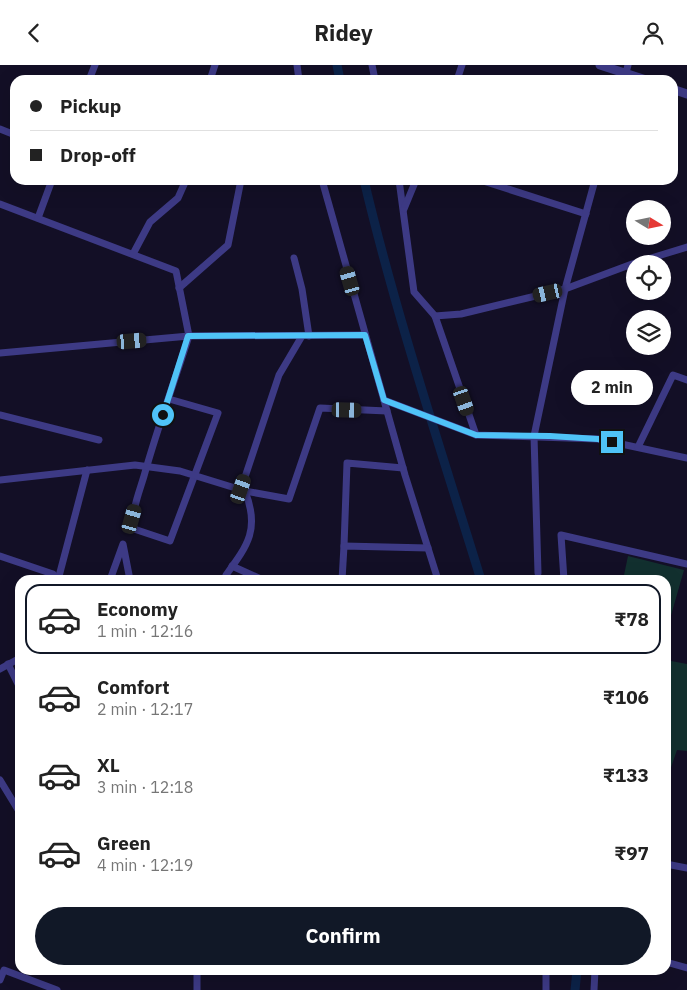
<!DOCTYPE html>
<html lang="en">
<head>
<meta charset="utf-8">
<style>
	:root { --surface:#fff; --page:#f6f6f6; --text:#222; --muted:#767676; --line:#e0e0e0; --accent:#111827 }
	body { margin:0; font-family:"IBM Plex Sans",sans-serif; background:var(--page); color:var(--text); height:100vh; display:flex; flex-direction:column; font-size:19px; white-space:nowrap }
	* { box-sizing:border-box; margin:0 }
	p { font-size:16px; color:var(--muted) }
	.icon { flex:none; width:28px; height:28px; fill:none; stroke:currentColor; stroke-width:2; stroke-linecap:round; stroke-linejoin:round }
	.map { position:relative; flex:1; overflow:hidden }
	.panel { position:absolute; left:15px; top:510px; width:656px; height:400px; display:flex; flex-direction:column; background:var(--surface); border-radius:15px; box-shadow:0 5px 20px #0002 }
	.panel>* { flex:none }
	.banner { position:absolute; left:10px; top:10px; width:668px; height:110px; border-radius:15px; box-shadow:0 5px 20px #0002; display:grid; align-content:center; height:110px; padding:0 20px; background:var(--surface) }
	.needle { width:32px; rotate:100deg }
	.controls { position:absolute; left:626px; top:135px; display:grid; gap:10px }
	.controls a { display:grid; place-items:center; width:45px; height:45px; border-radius:50%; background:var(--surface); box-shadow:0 5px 20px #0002; font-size:25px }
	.end { position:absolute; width:22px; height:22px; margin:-11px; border:6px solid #4fc3f7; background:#111; box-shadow:0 0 0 2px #111 }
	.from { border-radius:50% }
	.bubble { position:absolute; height:35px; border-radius:18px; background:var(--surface); box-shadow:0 5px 20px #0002; font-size:16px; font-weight:700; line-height:35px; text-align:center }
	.car { position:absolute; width:15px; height:30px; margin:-15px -8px; border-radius:6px; box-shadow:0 0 4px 1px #0007; background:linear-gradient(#222 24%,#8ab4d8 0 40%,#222 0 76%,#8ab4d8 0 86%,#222 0) }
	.banner b { display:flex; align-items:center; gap:18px; height:48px; font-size:19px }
	.banner b+b { border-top:1px solid var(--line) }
	.banner i { width:12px; height:12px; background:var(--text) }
	ul { padding:9px 0 0; list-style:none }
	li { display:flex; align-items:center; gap:15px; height:70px; margin:0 10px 8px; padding:0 10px; border:2px solid transparent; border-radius:15px }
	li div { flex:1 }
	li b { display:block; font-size:19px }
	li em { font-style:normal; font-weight:700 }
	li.current { border-color:var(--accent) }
	li>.icon { width:45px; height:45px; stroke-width:1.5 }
	.action { display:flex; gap:10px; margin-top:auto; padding:10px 20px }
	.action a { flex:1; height:58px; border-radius:30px; background:var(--accent); color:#fff; font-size:20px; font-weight:700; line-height:58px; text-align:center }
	header { display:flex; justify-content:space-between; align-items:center; height:65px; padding:0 20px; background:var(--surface); font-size:22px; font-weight:700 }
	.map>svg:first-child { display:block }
	.green { fill:#12302f }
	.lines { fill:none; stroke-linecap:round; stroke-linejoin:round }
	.canal { stroke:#0c2248; stroke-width:9 }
	.minor { stroke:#3d3a85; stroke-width:7 }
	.tertiary { stroke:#3d3a85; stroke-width:9 }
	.route { stroke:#4fc3f7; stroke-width:6 }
</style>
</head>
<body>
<header><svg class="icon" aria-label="back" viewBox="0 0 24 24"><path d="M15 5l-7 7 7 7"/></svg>Ridey<svg class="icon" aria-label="person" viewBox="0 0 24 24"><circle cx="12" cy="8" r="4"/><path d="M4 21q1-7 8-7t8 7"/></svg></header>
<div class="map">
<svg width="687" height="925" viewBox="0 0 687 925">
	<rect width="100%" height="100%" fill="#130f26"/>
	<!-- green -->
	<g class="green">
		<polygon points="628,491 684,505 666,568 666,515 623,515"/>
		<polygon points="666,595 687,599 687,686 677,685 666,717"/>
	</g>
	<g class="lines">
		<!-- canal -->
		<g class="canal">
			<polyline points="337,0 340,15"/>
			<path d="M 364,115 C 396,250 440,382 481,515"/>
			<polyline points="575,925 577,905"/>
		</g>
		<!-- minor -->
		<g class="minor">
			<polyline points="297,0 299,15"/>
			<polyline points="372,0 375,15"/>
			<polyline points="89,15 95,0"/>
			<polyline points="210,15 215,0"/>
			<polyline points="457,15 462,0"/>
			<polyline points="624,15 628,0"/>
			<polyline points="0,64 15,70"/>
			<polyline points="322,115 405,410 438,515"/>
			<polyline points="399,115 414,227 435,251 476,370 598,374 687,393"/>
			<polyline points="480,115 586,149"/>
			<polyline points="0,139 176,206 189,271 365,270"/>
			<polyline points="404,144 416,115"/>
			<polyline points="38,153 52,115"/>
			<polyline points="133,189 150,157 178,133 186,115"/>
			<polyline points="294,193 302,224 309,271"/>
			<polyline points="179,223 228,180 241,115"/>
			<polyline points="435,251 461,249 565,224 595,115"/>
			<path d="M 0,288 L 189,271 C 174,318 157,364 144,411 C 139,428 131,446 134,464 L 170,476 L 218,348 L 169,334"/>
			<polyline points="384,335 476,370"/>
			<polyline points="0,350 99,375"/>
			<polyline points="638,382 673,310 687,315"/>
			<path d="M 0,415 L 135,400 L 180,406 L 245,426 C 260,464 248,480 226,510 L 225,515"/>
			<polyline points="241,424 279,310 302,271"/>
			<polyline points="245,426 289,434 320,343 387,346"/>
			<polyline points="344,481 347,398 403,403"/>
			<polyline points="0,491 53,509 57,515"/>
			<polyline points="232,501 263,515"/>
			<polyline points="538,508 534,371 565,224 632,199 687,182"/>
			<polyline points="58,515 87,405"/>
			<polyline points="110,515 123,479 130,515"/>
			<polyline points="342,515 344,481 428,483"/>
			<polyline points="564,515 561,470 687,499"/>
			<polyline points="8,599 20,623"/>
			<polyline points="0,604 20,593"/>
			<polyline points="0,715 20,748"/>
			<polyline points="666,799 687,803"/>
			<polyline points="666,897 687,903"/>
			<polyline points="197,905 197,925"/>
			<polyline points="0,915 4,905 57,925"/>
			<polyline points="546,925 546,905"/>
			<polyline points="594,925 595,905"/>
		</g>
		<!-- tertiary -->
		<g class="tertiary">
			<polyline points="600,0 646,15"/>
			<polyline points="672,24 687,29"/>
		</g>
	</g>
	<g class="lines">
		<!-- route -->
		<polyline class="route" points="163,350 188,271 365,270 384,335 476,370 550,371 598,374 612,377"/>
	</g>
</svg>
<div class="controls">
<a><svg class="needle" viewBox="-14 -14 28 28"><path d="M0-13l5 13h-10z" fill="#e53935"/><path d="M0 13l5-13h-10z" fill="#767676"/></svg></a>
<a><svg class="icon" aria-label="locate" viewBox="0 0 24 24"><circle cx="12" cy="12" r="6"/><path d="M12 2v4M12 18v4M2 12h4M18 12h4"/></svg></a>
<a><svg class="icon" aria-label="layers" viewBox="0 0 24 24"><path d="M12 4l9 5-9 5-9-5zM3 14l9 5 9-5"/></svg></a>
</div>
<i class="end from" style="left:163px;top:350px"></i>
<i class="end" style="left:612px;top:377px"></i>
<div class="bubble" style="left:571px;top:305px;width:82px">2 min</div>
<i class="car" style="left:350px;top:216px;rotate:344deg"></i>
<i class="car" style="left:548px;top:228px;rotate:257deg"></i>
<i class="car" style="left:132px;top:276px;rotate:85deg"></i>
<i class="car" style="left:464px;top:336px;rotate:161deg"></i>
<i class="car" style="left:347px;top:345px;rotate:91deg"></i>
<i class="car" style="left:241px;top:424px;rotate:19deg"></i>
<i class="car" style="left:132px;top:454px;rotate:16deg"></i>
<div class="banner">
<b><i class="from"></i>Pickup</b>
<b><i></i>Drop-off</b>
</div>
<section class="panel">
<ul>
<li class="current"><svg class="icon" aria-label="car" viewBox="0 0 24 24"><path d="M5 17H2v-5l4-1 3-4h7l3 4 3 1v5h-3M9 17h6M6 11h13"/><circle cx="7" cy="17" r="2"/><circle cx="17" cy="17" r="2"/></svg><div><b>Economy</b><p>1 min · 12:16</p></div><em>₹78</em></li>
<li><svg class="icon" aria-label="car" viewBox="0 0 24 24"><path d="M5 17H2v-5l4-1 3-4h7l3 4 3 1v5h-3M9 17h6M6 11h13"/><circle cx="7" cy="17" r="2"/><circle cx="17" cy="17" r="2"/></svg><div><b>Comfort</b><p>2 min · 12:17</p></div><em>₹106</em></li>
<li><svg class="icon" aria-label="car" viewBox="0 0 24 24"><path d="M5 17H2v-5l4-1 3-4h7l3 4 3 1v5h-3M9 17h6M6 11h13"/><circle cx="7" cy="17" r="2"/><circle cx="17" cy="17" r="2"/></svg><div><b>XL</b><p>3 min · 12:18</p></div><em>₹133</em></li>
<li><svg class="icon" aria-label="car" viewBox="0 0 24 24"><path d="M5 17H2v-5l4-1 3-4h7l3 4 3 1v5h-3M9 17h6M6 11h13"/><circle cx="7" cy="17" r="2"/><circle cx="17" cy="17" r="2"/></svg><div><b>Green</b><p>4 min · 12:19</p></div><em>₹97</em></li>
</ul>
<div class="action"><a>Confirm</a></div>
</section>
</div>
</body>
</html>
